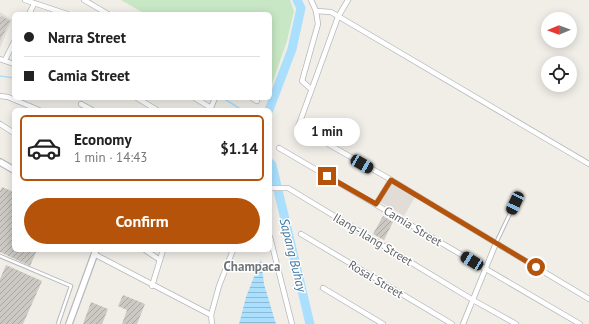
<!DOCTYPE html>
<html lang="en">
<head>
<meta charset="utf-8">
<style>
	:root { --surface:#fff; --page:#f6f6f6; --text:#222; --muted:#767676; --line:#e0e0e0; --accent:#b45309 }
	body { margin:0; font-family:"PT Sans",sans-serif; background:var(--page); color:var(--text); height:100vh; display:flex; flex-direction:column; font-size:15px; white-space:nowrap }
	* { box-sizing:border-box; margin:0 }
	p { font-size:13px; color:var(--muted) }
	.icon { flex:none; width:22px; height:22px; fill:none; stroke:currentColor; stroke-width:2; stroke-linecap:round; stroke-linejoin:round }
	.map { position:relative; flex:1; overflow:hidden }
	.side { position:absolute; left:12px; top:108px; width:260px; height:144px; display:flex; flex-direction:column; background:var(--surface); border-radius:6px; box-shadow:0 2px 10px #0003 }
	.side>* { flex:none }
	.top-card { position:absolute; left:12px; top:12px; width:260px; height:88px; border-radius:6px; box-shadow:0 2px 10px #0003; display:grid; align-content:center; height:88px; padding:0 12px; background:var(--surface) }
	.needle { width:26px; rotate:269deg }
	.buttons { position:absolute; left:541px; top:12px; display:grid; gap:8px }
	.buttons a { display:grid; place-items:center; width:36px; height:36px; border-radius:50%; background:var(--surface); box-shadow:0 2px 10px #0003; font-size:20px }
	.end { position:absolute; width:18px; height:18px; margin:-9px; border:5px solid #b45309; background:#fff; box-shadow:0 0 0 2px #fff }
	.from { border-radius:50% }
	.bubble { position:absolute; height:28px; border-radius:14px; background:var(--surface); box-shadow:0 2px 10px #0003; font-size:13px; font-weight:700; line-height:28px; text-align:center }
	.car { position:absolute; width:12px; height:24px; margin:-12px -6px; border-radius:5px; box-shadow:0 0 3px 1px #0007; background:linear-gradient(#222 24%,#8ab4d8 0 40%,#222 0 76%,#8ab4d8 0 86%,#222 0) }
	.top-card b { display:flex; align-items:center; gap:14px; height:38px; font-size:15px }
	.top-card b+b { border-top:1px solid var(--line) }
	.top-card i { width:10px; height:10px; background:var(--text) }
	ul { padding:7px 0 0; list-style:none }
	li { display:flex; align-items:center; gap:12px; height:66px; margin:0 8px 6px; padding:0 4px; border:2px solid var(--line); border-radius:6px }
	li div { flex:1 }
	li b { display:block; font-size:15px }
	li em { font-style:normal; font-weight:700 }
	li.current { border-color:var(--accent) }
	li>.icon { width:36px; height:36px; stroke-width:1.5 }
	.button { display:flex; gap:8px; margin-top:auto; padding:8px 12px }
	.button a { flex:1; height:46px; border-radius:24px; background:var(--accent); color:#fff; font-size:16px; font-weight:700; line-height:46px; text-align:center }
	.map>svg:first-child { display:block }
	.education { fill:#e1ddd6 }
	.grass { fill:#c8e8c5 }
	.water { fill:url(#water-rules) }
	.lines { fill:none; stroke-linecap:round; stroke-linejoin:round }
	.stream { stroke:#aae0fe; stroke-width:1.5 }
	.river { stroke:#aae0fe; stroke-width:9 }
	.building { fill:url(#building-hatch) }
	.service-casing { stroke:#b5b8bc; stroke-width:4.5 }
	.minor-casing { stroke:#b5b8bc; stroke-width:6 }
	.tertiary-casing { stroke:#b5b8bc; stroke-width:8 }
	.service { stroke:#fff; stroke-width:2.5 }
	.minor { stroke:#fff; stroke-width:4.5 }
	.tertiary { stroke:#fff; stroke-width:5.5 }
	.route { stroke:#b45309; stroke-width:5 }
	.labels { text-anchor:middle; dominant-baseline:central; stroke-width:3; stroke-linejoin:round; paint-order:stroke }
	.street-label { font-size:12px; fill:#5f6368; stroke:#fff }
	.water-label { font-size:13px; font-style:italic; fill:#3f76a0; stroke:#fff }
	.neighbourhood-label { font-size:13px; font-weight:bold; fill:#70757a; stroke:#fff }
</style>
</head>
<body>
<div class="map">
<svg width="589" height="324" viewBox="0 0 589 324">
	<defs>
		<pattern id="water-rules" width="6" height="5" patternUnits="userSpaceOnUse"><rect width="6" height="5" fill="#aae0fe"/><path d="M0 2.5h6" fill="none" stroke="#8eb9d1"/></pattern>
		<pattern id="building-hatch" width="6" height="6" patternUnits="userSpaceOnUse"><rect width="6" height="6" fill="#ccc9c5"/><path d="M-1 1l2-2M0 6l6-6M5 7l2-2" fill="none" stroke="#a9a7a4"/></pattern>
	</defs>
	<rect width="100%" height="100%" fill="#f1eee8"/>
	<!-- education -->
	<g class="education">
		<polygon points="0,12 12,20 0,48"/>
		<polygon points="391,182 415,197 404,216 380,202"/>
	</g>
	<!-- grass -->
	<polygon class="grass" points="121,0 290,0 294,11 287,41 270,90 270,14 145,14"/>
	<!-- water -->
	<polygon class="water" points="261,259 264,284 276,324 239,324 246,297"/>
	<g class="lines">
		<!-- stream -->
		<g class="stream">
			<polyline points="0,76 14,78"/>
			<polyline points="223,98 242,110"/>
		</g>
		<!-- river -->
		<g class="river">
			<polyline points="269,110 292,49 301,8 297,0"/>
			<polyline points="270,163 272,165 310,324"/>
		</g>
	</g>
	<!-- building -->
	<g class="building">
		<polygon points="2,16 10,21 0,41 0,18"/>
		<polygon points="2,187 14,192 14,250 37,250 30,266 0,252 0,191"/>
		<polygon points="383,216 393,222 384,240 373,234"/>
		<polygon points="6,265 42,281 23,324 0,324 0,279"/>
		<polygon points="123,295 145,304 137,324 122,324 127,310 118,306"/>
		<polygon points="91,302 108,309 102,324 83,324"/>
	</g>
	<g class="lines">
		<defs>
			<g id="service">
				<polyline points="496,243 515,203"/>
				<polyline points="0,256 71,286 58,324"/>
			</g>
			<g id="minor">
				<polyline points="25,0 67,14"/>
				<polyline points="84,0 108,14"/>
				<polyline points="311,0 316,11 318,24 302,81 311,89"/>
				<polyline points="348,0 338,17 298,127 388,178 589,299"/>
				<polyline points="316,11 331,12 589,164"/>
				<polyline points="29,14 34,4"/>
				<polyline points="0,59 14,64"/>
				<polyline points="5,60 14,42"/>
				<polyline points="0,96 8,97 39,110"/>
				<polyline points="137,98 157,110"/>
				<polyline points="195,98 211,108"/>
				<polyline points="252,98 257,101"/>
				<polyline points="81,104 92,110"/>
				<polyline points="210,110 215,98"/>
				<polyline points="0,124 14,133"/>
				<polyline points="279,148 580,324"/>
				<polyline points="270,188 288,188 473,300 516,324"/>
				<polyline points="376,204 391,180"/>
				<polyline points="301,234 452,324"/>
				<polyline points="270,237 292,324"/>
				<polyline points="145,250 160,260"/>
				<polyline points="94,254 211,315 212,324"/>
				<polyline points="152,286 163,250"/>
				<polyline points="323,288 383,324"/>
				<polyline points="211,315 219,286 233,250"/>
				<polyline points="463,324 496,243"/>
			</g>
			<g id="tertiary">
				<polyline points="0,162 14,170"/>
				<polyline points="69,324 96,250"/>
			</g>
		</defs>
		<!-- service casing -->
		<use href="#service" class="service-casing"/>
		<!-- minor casing -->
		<use href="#minor" class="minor-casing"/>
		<!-- tertiary casing -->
		<use href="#tertiary" class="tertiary-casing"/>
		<!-- service -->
		<use href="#service" class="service"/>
		<!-- minor -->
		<use href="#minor" class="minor"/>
		<!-- tertiary -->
		<use href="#tertiary" class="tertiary"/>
	</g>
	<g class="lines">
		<!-- route -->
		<polyline class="route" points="327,176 376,204 391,180 536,267"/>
	</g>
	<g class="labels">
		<!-- street labels -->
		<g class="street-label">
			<text transform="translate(413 226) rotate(31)">Camia Street</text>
			<text transform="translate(373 239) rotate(31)">Ilang-Ilang Street</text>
			<text transform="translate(376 279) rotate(31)">Rosal Street</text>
		</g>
		<!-- water labels -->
		<g class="water-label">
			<text transform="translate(293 255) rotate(76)">Sapang Buhay</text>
		</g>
		<!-- neighbourhood labels -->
		<g class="neighbourhood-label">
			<text x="252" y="266">Champaca</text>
		</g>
	</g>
</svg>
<div class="buttons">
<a><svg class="needle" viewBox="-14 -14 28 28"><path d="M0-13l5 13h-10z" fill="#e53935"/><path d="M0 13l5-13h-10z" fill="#767676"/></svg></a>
<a><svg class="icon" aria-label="locate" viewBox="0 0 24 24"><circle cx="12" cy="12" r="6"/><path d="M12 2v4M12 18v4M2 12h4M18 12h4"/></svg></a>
</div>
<i class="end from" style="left:536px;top:267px"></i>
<i class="end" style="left:327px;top:176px"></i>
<div class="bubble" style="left:294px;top:118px;width:66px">1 min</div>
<i class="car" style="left:362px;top:164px;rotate:120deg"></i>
<i class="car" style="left:515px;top:203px;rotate:205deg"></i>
<i class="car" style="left:472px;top:261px;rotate:301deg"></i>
<div class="top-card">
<b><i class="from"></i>Narra Street</b>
<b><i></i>Camia Street</b>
</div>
<section class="side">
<ul>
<li class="current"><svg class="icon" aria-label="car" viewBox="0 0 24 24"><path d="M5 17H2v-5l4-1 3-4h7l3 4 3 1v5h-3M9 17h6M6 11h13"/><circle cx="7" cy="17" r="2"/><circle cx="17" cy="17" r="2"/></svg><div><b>Economy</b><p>1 min · 14:43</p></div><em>$1.14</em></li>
</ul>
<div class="button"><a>Confirm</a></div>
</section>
</div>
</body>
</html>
